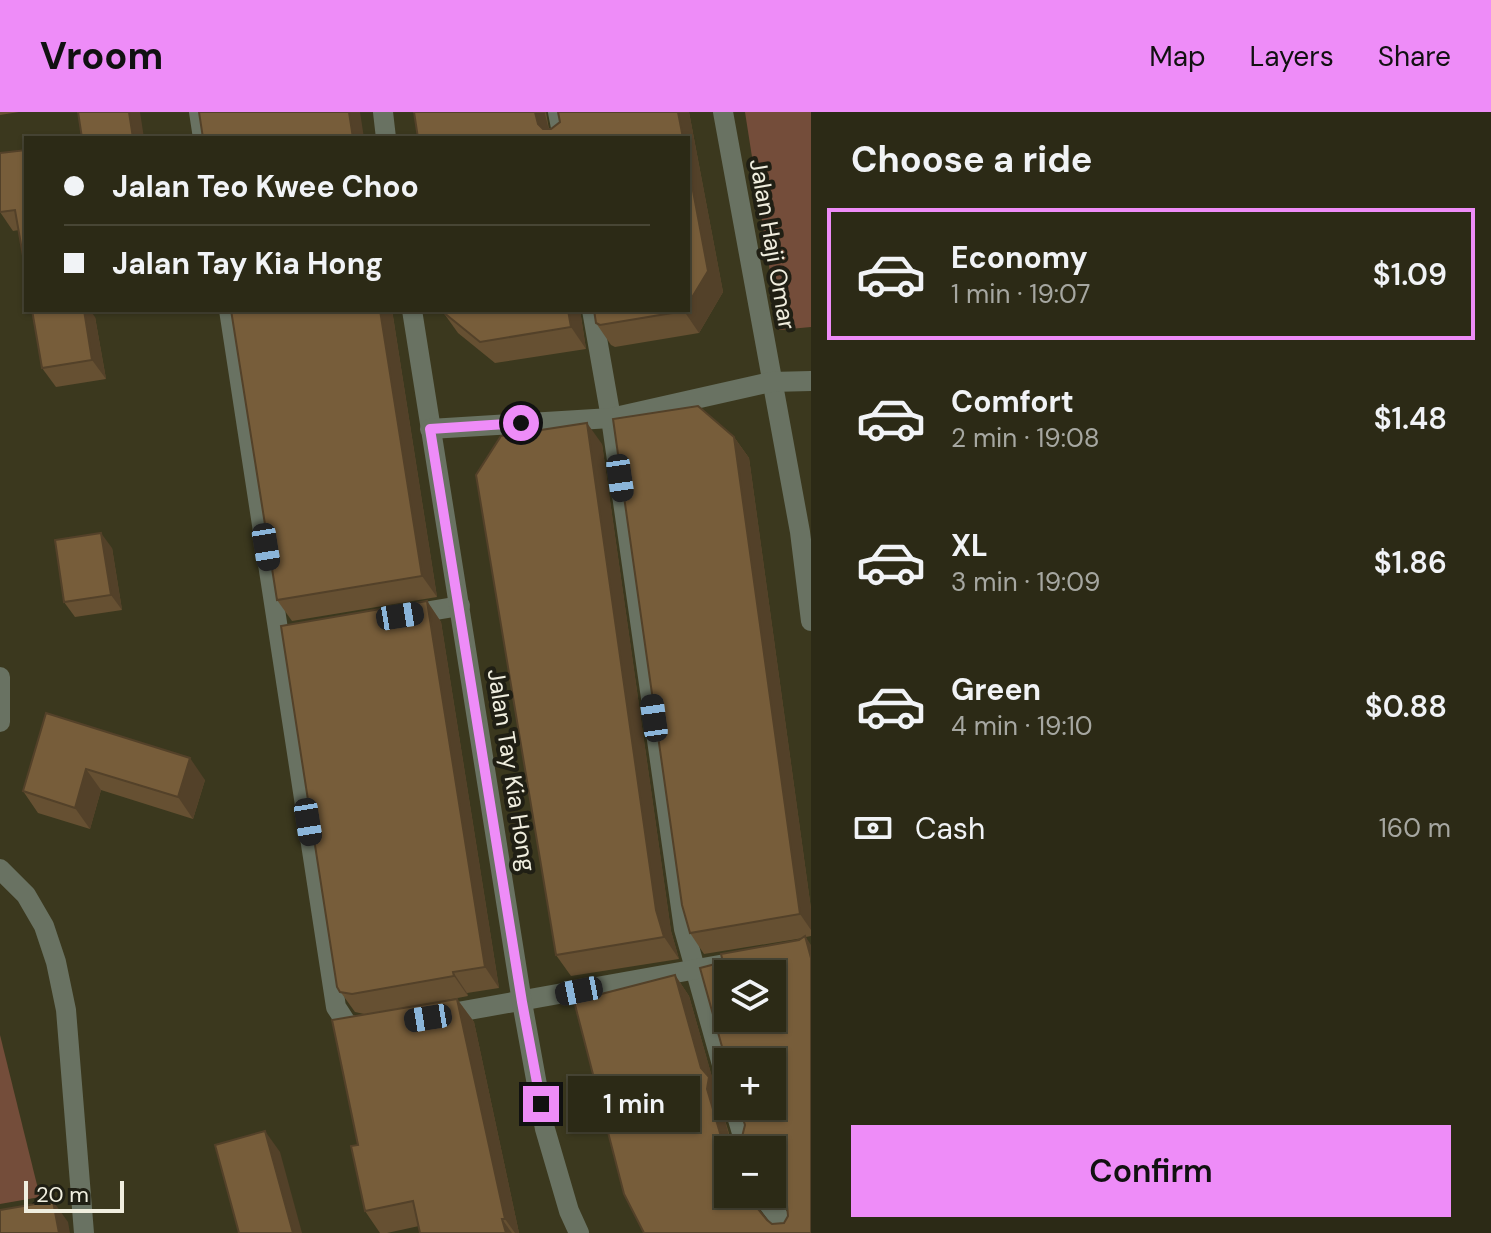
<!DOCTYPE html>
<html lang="en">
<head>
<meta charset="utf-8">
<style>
	:root { --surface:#2c2a16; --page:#34321f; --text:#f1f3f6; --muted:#a6a7a1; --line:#484635; --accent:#ee8cf8 }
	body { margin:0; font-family:"DM Sans",sans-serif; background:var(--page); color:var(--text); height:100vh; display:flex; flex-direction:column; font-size:30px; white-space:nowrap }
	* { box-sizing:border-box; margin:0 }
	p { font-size:26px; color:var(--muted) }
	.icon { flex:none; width:44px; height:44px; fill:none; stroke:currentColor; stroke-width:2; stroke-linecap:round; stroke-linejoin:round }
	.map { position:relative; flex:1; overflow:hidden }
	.sheet { display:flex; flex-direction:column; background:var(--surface); width:680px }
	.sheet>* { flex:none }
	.top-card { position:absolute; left:24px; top:24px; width:666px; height:176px; border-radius:0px; box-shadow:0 2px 6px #0004,0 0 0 2px var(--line); display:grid; align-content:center; height:176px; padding:0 40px; background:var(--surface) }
	.tools { position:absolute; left:714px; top:848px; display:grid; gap:16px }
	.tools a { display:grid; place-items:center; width:72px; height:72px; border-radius:0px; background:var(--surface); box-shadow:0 2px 6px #0004,0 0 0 2px var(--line); font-size:40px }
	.scale { position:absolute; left:24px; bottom:20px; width:100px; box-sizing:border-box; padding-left:8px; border:4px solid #f0eedf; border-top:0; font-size:22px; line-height:28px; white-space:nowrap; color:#f0eedf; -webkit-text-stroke:6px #201f14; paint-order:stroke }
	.end { position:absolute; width:36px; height:36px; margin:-18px; border:10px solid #ee8cf8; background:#111; box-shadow:0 0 0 4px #111 }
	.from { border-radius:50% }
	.bubble { position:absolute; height:56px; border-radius:0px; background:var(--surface); box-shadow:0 2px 6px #0004,0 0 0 2px var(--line); font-size:26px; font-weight:600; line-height:56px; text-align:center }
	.car { position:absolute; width:24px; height:48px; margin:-24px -12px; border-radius:10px; box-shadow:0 0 6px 2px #0007; background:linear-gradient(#222 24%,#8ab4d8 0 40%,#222 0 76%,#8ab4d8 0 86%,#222 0) }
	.top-card b { display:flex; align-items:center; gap:28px; height:76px; font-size:30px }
	.top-card b+b { border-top:2px solid var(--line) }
	.top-card i { width:20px; height:20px; background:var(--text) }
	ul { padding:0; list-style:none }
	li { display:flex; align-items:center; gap:24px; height:132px; margin:0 16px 12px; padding:0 24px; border:4px solid transparent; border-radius:0px }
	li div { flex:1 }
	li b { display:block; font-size:30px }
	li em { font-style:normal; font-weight:600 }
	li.current { border-color:var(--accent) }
	li>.icon { width:72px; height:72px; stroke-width:1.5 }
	h2 { padding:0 40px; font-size:36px; line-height:96px }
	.pay { display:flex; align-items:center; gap:20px; height:88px; padding:0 40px; font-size:30px }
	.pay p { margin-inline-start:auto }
	.button { display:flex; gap:16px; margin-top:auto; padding:16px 40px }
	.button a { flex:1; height:92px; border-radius:0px; background:var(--accent); color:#111; font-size:32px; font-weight:600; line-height:92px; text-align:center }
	header { display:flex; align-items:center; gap:48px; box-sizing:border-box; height:112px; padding:0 40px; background:var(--accent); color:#111 }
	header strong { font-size:38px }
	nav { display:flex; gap:44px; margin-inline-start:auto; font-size:28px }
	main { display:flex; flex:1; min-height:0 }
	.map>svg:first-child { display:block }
	.green { fill:#744d3a }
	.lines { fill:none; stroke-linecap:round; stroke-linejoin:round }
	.service { stroke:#697262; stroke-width:20 }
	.minor { stroke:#697262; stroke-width:20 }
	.wall { fill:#665032; fill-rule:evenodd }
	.shaded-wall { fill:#534129 }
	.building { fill:#775d3a; stroke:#534129; stroke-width:2; fill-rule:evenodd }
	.route { stroke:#ee8cf8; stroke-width:10 }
	.labels { text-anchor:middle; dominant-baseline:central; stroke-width:8; stroke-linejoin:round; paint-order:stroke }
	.street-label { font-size:24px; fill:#f0eedf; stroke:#201f14 }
</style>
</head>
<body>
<header>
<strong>Vroom</strong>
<nav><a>Map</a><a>Layers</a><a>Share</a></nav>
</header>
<main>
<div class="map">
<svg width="811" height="1121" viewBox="0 0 811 1121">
	<rect width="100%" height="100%" fill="#3b381e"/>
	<!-- green -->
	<g class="green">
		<polygon points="745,0 811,0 811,215 779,218"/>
		<polygon points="0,923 40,1085 0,1092"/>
	</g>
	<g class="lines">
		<!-- service -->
		<g class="service">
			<polyline points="199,0 203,26"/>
			<polyline points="558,0 563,26"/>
			<polyline points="229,198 336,895 347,912 362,916"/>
			<polyline points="592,198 611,306 684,817 728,974"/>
			<polyline points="406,503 460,494"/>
			<polyline points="0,757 26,783 44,814 56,850 66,898 84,1121"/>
			<polyline points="441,903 725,852"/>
			<polyline points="734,994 747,1038"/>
			<polyline points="761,1082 791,1121"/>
		</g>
		<!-- minor -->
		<g class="minor">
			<polyline points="383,0 386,26"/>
			<polyline points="723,0 800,420 811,509"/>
			<polyline points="412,198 522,890 545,1017 569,1099 579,1121"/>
			<polyline points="430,317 611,306 771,270 811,269"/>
			<polyline points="0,565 0,610"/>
		</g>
	</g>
	<!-- wall -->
	<g class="wall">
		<polygon points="0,0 19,0 0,3"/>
		<polygon points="414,0 546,0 549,17 551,17 560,10 558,0 689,0 723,180 699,221 615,235 611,233 596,211 688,198 418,26"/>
		<polygon points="26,38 19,118 13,119 0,100"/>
		<polygon points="392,198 437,485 292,509 277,488"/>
		<polygon points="580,198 586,237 495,251 458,221 443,200"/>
		<polygon points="95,205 106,267 56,275 42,256"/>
		<path d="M 734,325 L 749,346 L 811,797 L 811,824 L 806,825 L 811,1121 L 644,1121 L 675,863 L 689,884 L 714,972 L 724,986 L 722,998 L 731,1028 L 735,1030 L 742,1025 L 745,1013 L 728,950 L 728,967 L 723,961 L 726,949 L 723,850 L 803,826 L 704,842 L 690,821 ZM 728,1038 L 772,1038 L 772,1075 L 787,1095 L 788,1104 L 784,1111 L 772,1112 L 767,1108 L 750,1087 L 749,1082 L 728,1082 Z"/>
		<polygon points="602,332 671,819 679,847 571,864 556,843"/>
		<polygon points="112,436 122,498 75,505 64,490"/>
		<polygon points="427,489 441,510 499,876 467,881 468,884 442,889 457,887 474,910 519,1121 420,1121 419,1114 387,1121 380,1121 365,1099 364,902 355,900 337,875"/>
		<polygon points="46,601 205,668 193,707 101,678 90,717 38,701 23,679"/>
	</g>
	<!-- shaded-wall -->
	<g class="shaded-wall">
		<polygon points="129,0 140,0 144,26 133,26"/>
		<polygon points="349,0 360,0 364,26 353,26"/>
		<polygon points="535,0 546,0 545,2 551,26 538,12"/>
		<polygon points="678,0 689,0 723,180 699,221 684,199 688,198 688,26 683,26"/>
		<polygon points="84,198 90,198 95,205 106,267 92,248"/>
		<polygon points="380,198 392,198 437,485 422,464"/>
		<polygon points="568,198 580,198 586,237 571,215"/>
		<polygon points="587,311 602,332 671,819 679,847 664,825 656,798"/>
		<polygon points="734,325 749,346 811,797 811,818 800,802"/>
		<polygon points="101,421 112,436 122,498 111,483"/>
		<polygon points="427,489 441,510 499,876 485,855"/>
		<polygon points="190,646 205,668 193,707 178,685"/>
		<polygon points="86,657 101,678 90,717 75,696"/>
		<polygon points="805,824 811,833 811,846"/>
		<polygon points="453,860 467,881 468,884 454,864"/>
		<polygon points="675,863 689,884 714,972 724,986 722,998 733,1038 720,1021"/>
		<polygon points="457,887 474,910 519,1121 515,1121 505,1107"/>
		<polygon points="265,1019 280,1040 302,1121 293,1121"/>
		<polygon points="53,1089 68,1110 70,1121 59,1121"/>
		<polygon points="502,1107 512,1121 506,1121"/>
	</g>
	<!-- building -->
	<g class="building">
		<polygon points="78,0 129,0 133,26 82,26"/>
		<polygon points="199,0 349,0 353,26 203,26"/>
		<polygon points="414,0 535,0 538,12 543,17 551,17 560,10 558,0 678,0 683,26 418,26"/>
		<polygon points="26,38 26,161 15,98 0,100 0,41"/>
		<polygon points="688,52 708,159 688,192"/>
		<polygon points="32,198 84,198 92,248 42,256"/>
		<polygon points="231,198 380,198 422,464 277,488"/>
		<polygon points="443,198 568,198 571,215 480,230 443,200"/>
		<polygon points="594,198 685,198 684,199 600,213 596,211"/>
		<polygon points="698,294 734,325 800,802 690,821 682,793 613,307"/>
		<polygon points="587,311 656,798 664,825 556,843 476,363 501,324"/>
		<polygon points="101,421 111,483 64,490 55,428"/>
		<polygon points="427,489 485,855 453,860 454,864 352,882 340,880 337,875 281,514"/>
		<polygon points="46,601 190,646 178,685 86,657 75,696 23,679"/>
		<path d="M 805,824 L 811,846 L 811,1121 L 644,1121 L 624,1082 L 574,889 L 675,863 L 701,956 L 709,965 L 707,977 L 720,1021 L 724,1027 L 735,1030 L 742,1025 L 745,1013 L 739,994 L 772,994 L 772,950 L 728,950 L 728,966 L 723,961 L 726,949 L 700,856 L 723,850 L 721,842 L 799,828 ZM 728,862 L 772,862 L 772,906 L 728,906 ZM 728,1038 L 772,1038 L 772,1073 L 787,1093 L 788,1104 L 784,1111 L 772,1112 L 767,1108 L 746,1082 L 728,1082 Z"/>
		<polygon points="457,887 505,1107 502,1107 506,1121 420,1121 413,1089 365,1099 351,1034 358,1033 332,908"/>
		<polygon points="265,1019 293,1121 239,1121 215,1033"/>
		<polygon points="53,1089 59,1121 0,1121 0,1098"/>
	</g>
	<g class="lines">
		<!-- route -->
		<polyline class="route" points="521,311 430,317 522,890 541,992"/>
	</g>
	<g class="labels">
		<!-- street labels -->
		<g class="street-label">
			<text transform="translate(773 132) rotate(80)">Jalan Haji Omar</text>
			<text transform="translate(512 658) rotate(81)">Jalan Tay Kia Hong</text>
		</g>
	</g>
</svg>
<div class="tools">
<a><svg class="icon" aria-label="layers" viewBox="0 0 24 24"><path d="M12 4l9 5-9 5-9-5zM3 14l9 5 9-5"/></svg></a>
<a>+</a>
<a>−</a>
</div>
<div class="scale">20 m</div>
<i class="end from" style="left:521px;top:311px"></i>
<i class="end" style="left:541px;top:992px"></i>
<div class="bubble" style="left:568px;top:964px;width:132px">1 min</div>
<i class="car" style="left:620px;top:366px;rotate:172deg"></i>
<i class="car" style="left:266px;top:435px;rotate:171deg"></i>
<i class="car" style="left:400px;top:504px;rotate:81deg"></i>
<i class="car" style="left:654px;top:606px;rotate:352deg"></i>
<i class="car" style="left:308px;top:710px;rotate:171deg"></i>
<i class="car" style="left:579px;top:879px;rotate:259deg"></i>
<i class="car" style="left:428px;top:906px;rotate:261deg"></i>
<div class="top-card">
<b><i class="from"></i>Jalan Teo Kwee Choo</b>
<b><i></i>Jalan Tay Kia Hong</b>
</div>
</div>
<section class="sheet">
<h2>Choose a ride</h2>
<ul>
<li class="current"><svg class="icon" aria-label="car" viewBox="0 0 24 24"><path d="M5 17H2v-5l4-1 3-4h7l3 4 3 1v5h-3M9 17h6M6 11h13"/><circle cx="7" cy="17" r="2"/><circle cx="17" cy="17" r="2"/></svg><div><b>Economy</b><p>1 min · 19:07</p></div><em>$1.09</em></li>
<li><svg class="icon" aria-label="car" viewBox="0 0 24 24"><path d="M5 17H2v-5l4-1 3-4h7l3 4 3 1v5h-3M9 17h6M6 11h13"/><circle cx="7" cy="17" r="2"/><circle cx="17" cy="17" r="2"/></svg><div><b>Comfort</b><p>2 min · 19:08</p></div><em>$1.48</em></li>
<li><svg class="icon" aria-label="car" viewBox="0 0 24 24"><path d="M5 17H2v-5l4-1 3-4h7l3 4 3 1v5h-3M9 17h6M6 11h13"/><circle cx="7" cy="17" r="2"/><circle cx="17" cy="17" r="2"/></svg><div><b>XL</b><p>3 min · 19:09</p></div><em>$1.86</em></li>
<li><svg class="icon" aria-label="car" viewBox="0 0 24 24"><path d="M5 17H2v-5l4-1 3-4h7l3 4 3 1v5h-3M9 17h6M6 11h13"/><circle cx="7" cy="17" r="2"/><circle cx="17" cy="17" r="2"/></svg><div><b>Green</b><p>4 min · 19:10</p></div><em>$0.88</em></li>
</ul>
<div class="pay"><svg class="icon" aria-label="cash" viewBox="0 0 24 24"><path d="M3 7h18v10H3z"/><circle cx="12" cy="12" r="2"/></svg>Cash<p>160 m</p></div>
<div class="button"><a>Confirm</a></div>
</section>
</main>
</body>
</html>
